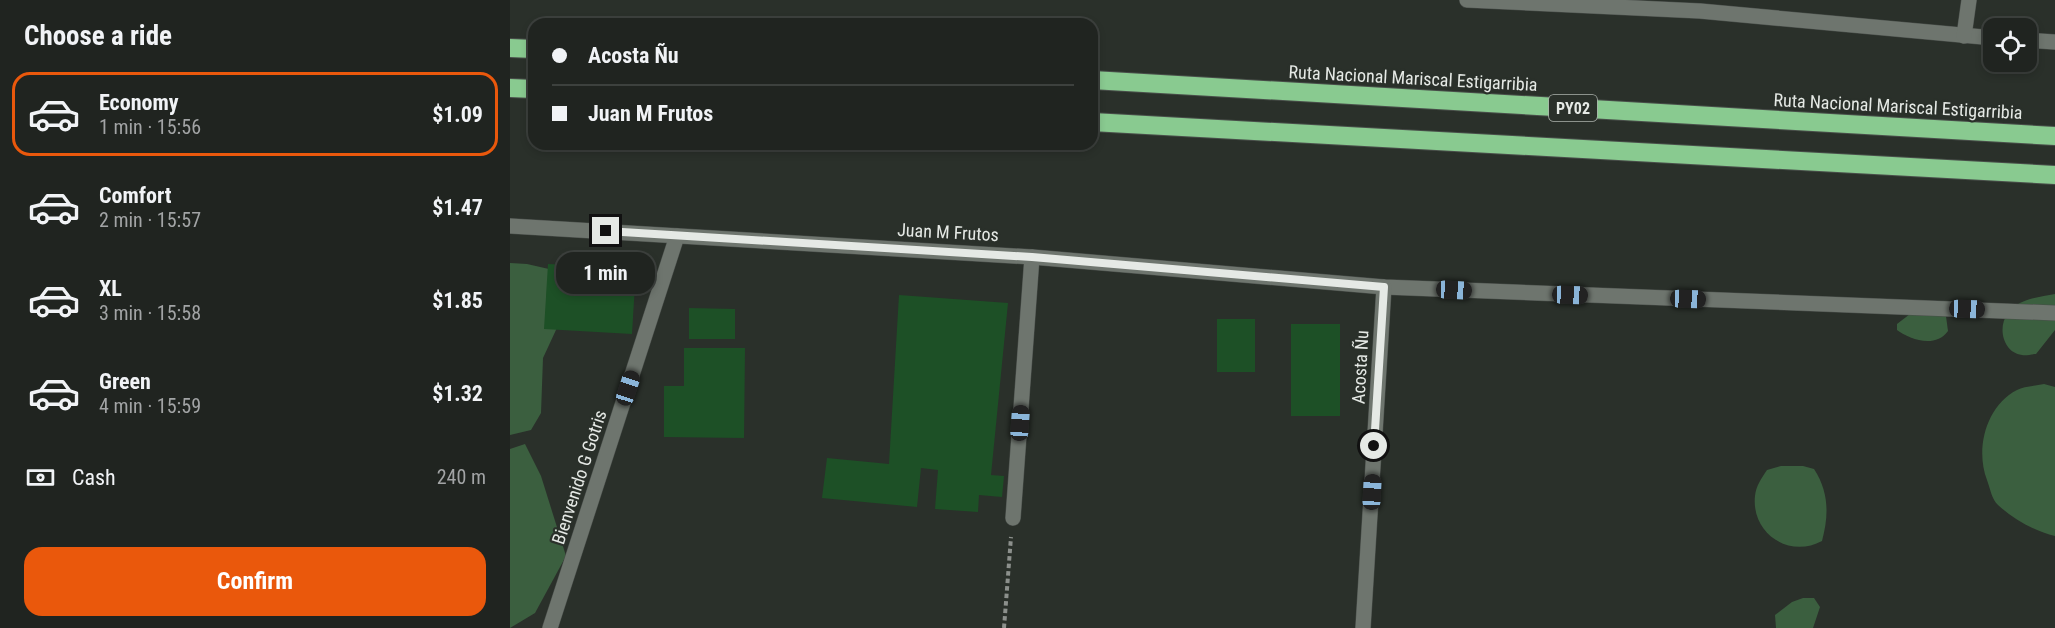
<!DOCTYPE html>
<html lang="en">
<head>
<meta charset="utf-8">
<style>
	:root { --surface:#202420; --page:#282c29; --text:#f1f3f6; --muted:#a2a4a5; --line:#3d413e; --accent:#ea580c }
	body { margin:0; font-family:"Roboto Condensed",sans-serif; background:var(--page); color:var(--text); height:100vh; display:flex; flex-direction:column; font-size:22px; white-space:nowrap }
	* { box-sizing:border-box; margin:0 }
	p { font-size:20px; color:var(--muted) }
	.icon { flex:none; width:33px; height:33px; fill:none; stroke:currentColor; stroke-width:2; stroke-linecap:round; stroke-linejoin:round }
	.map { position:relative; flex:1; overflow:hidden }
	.sheet { display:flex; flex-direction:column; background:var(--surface); width:510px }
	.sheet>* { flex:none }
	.top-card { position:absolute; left:18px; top:18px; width:570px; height:132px; border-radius:18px; box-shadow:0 3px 9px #0003,0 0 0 2px var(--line); display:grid; align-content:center; height:132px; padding:0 24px; background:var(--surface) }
	.tools { position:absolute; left:1473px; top:18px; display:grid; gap:12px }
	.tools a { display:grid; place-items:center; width:54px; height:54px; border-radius:12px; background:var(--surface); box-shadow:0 3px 9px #0003,0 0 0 2px var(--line); font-size:30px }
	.end { position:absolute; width:27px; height:27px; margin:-14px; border:8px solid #e5e9e5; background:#111; box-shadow:0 0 0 3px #111 }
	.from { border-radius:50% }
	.bubble { position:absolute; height:42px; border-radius:18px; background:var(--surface); box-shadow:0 3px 9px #0003,0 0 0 2px var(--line); font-size:20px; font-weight:700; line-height:42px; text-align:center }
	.car { position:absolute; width:18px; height:36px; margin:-18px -9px; border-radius:8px; box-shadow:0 0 4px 2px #0007; background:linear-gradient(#222 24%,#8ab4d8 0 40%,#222 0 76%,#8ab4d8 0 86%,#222 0) }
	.top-card b { display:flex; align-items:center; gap:21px; height:57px; font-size:22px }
	.top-card b+b { border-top:2px solid var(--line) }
	.top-card i { width:15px; height:15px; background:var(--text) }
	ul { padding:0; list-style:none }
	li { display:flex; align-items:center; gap:18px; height:84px; margin:0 12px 9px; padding:0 12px; border:3px solid transparent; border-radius:18px }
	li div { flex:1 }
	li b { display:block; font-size:22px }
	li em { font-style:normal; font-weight:700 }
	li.selected { border-color:var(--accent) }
	li>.icon { width:54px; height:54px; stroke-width:1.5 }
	h2 { padding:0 24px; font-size:27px; line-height:72px }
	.pay { display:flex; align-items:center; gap:15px; height:66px; padding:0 24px; font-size:22px }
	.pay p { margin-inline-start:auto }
	.cta { display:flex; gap:12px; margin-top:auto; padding:12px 24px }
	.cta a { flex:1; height:69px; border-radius:18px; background:var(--accent); color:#fff; font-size:24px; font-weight:700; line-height:69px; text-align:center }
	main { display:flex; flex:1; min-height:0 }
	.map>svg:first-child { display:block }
	.green { fill:#3b5f3f }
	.building { fill:#1d5026 }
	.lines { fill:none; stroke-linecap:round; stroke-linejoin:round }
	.minor-casing { stroke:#494e4a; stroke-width:16 }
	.highway-casing { stroke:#494e4a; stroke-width:20 }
	.path { stroke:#8c908c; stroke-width:4; stroke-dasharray:4.5 3; stroke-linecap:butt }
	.minor { stroke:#6e756e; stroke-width:15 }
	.highway { stroke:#89ca90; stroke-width:18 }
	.route { stroke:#e5e9e5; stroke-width:8 }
	.labels { text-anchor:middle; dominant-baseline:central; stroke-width:4.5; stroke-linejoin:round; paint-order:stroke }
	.shield { fill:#2a302a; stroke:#adb2ad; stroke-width:1.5 }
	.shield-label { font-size:16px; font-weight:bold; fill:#e5e9e5 }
	.street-label { font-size:18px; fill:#e5e9e5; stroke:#2a302a }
</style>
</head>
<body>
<main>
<section class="sheet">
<h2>Choose a ride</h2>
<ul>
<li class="selected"><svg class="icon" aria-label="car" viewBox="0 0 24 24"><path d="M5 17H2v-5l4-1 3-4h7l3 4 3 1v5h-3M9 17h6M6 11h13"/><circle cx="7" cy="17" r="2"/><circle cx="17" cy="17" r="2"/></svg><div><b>Economy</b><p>1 min · 15:56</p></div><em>$1.09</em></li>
<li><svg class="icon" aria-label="car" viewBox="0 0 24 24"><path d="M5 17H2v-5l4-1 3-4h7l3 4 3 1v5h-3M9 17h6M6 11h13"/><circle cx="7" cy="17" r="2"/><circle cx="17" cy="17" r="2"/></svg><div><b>Comfort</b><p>2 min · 15:57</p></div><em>$1.47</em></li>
<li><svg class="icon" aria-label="car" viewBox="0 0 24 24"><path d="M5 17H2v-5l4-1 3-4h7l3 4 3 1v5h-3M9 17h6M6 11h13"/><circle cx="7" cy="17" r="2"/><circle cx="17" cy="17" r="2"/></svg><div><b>XL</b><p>3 min · 15:58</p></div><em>$1.85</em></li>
<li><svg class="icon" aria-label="car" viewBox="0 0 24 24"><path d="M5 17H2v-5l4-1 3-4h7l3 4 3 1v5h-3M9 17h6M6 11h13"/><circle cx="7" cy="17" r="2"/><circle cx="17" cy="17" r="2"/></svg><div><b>Green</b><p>4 min · 15:59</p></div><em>$1.32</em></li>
</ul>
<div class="pay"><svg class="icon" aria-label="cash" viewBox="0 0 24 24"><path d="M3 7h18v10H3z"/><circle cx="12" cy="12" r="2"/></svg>Cash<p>240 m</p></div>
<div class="cta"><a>Confirm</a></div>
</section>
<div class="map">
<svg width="1545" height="628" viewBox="0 0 1545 628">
	<rect width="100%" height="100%" fill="#2a302a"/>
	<!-- green -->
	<g class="green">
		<polygon points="0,263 17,264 52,272 58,304 33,358 31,413 21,430 0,435"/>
		<path d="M 1545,294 L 1545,330 L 1526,354 C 1522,354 1516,356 1512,355 C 1493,353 1487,327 1498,313 C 1508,299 1529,297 1545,294 Z"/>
		<path d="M 1435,309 L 1438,331 C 1425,349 1399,339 1387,330 L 1387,324 L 1400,314 Z"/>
		<path d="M 1534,384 L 1545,387 L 1545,536 C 1525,531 1504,520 1488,505 C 1482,500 1480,488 1477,480 C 1465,449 1476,406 1507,390 C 1514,386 1526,386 1534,384 Z"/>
		<polygon points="15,444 31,476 56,556 25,613 0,628 0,449"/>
		<path d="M 1271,466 L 1293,466 L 1304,469 C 1319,492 1319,515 1312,541 C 1279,559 1241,533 1245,496 C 1246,486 1251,479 1257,470 Z"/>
		<polygon points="1293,598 1304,598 1310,607 1303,628 1266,628 1265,615 1282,602"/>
	</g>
	<!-- building -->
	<g class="building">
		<polygon points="38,264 126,268 122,334 34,329"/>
		<polygon points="389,295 498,303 481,475 494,476 492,497 469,495 468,512 425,509 428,470 411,468 407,507 312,498 317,458 379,464"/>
		<polygon points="179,308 225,309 225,339 179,339"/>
		<rect x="707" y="319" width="38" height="53"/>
		<rect x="781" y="324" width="49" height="92"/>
		<polygon points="174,348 235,348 234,438 154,437 154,386 174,386"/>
	</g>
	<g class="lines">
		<defs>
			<g id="minor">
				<polyline points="957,0 1190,11 1484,38"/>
				<polyline points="1454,36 1459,0"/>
				<polyline points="1516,40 1545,42"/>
				<polyline points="0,226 522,257 874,287 1545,313"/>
				<polyline points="503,518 522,257"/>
				<polyline points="40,628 167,236"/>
				<polyline points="853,628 874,287"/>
			</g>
			<g id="highway">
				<polyline points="0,48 24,49"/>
				<polyline points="582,80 1545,136"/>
				<polyline points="0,88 24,89"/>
				<polyline points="582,122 1545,175"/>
			</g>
		</defs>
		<!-- minor casing -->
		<use href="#minor" class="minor-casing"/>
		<!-- highway casing -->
		<use href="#highway" class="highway-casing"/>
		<!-- path -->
		<polyline class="path" points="494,628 501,537"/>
		<!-- minor -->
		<use href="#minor" class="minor"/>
		<!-- highway -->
		<use href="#highway" class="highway"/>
	</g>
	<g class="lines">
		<!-- route -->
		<polyline class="route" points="96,231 522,257 874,287 864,446"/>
	</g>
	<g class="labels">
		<!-- shield labels -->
		<rect class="shield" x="1039" y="95" width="48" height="26" rx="4.5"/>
		<g class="shield-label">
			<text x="1063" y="108">PY02</text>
		</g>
		<!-- street labels -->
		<g class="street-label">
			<text transform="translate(903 78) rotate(3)">Ruta Nacional Mariscal Estigarribia</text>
			<text transform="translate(1388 106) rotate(3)">Ruta Nacional Mariscal Estigarribia</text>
			<text transform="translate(438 232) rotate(3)">Juan M Frutos</text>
			<text transform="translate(850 367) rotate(-87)">Acosta Ñu</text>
			<text transform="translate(69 477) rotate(-72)">Bienvenido G Gotris</text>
		</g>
	</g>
</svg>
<div class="tools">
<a><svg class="icon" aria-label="locate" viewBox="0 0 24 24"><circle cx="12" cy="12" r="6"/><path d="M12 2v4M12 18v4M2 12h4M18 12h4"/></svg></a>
</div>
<i class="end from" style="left:864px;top:446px"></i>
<i class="end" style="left:96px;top:231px"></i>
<div class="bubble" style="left:46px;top:252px;width:99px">1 min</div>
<i class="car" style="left:944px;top:290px;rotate:93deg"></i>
<i class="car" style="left:1060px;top:295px;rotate:92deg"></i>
<i class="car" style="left:1178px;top:299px;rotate:92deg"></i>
<i class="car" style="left:1457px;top:309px;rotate:92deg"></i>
<i class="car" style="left:118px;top:388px;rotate:18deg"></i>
<i class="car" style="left:510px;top:423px;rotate:4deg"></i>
<i class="car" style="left:862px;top:492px;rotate:3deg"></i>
<div class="top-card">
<b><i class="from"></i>Acosta Ñu</b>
<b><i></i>Juan M Frutos</b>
</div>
</div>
</main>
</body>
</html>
